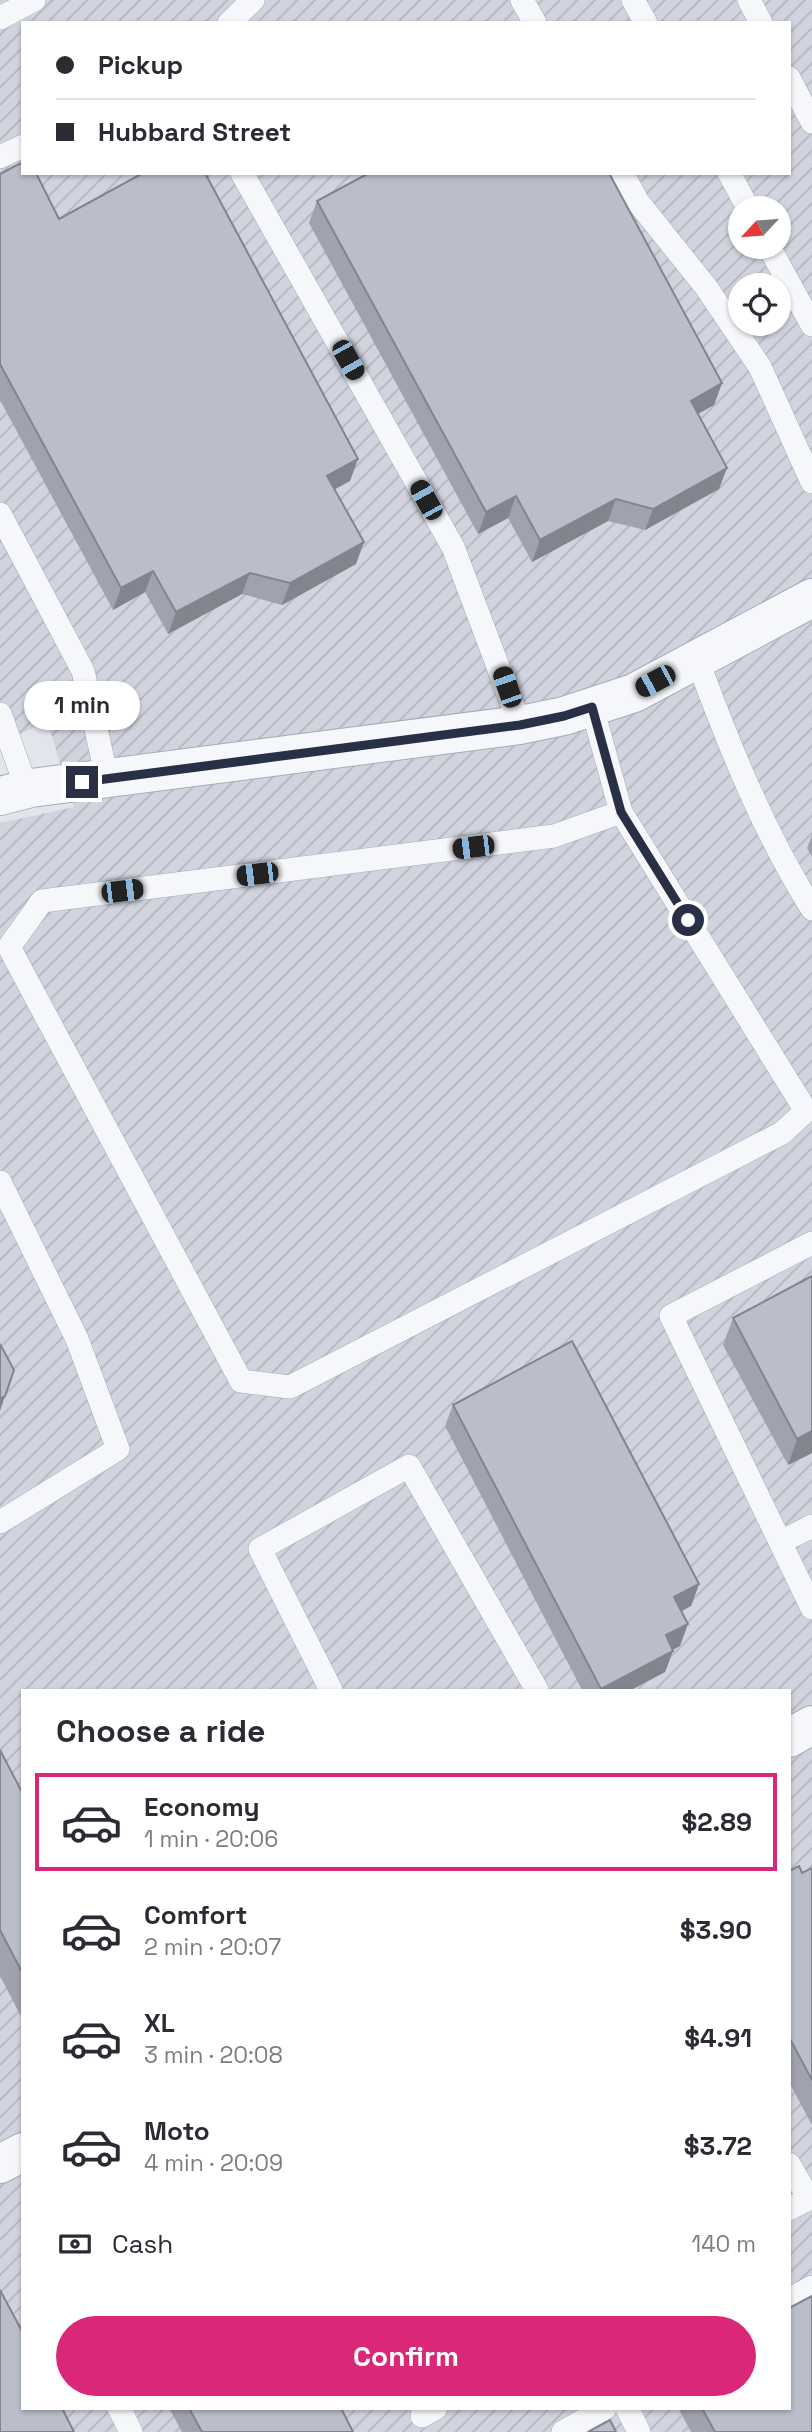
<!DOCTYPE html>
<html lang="en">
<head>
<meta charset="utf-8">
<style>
	:root { --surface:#fff; --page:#f7f7f7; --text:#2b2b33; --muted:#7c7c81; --line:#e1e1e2; --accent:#db2777 }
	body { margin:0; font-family:"Space Grotesk",sans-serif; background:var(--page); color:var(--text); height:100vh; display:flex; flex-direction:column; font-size:26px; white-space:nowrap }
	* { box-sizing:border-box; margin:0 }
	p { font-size:23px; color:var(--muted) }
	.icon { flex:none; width:38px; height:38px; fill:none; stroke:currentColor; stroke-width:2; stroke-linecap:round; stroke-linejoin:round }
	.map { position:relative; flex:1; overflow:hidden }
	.drawer { position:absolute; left:21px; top:1689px; width:770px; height:721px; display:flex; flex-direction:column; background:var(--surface); border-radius:0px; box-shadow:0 2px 5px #0004 }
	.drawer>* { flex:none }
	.guide { position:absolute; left:21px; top:21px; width:770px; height:154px; border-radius:0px; box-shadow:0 2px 5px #0004; display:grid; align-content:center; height:154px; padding:0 35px; background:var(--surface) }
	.needle { width:46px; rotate:244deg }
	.buttons { position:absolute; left:728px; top:196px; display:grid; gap:14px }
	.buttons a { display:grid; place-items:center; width:63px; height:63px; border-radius:50%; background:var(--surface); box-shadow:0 2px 5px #0004; font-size:35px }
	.end { position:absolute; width:32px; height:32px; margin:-16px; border:9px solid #293046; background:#fff; box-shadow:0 0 0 4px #fff }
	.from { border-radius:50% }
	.bubble { position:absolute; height:49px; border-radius:24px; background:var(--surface); box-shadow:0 2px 5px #0004; font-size:23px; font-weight:600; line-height:49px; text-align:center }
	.car { position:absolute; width:21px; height:42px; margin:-21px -10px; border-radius:9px; box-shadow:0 0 5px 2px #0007; background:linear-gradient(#222 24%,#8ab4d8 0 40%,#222 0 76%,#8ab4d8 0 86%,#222 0) }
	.guide b { display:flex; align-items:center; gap:24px; height:66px; font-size:26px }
	.guide b+b { border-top:2px solid var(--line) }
	.guide i { width:18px; height:18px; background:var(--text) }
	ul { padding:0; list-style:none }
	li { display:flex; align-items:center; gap:21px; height:98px; margin:0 14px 10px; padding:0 21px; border:4px solid transparent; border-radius:0px }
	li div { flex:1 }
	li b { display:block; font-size:26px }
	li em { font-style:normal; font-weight:600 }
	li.selected { border-color:var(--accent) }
	li>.icon { width:63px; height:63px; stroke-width:1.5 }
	h2 { padding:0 35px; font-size:32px; line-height:84px }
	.pay { display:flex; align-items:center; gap:18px; height:77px; padding:0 35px; font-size:26px }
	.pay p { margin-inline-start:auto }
	.button { display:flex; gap:14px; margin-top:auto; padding:14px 35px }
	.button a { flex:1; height:80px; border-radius:42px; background:var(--accent); color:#fff; font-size:28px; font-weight:600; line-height:80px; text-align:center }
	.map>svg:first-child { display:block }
	.industrial { fill:url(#industrial-furrows); fill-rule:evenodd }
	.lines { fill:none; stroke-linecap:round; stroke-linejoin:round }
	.service-casing { stroke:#a7abb7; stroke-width:24 }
	.minor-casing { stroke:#a7abb7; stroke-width:40 }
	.service { stroke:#f6f7fa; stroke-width:23 }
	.minor { stroke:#f6f7fa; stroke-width:38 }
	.wall { fill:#a0a3af }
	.shaded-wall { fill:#82858e }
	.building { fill:#babecb; stroke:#82858e; stroke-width:2 }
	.route { stroke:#293046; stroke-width:9 }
</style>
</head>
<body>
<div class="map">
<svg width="812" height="2432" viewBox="0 0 812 2432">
	<defs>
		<pattern id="industrial-furrows" width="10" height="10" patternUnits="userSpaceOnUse" patternTransform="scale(1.75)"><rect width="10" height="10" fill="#d1d4de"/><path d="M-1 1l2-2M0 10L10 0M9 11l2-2" fill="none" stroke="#b3b6c0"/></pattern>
	</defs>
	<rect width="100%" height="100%" fill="#e3e5ec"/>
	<!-- industrial -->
	<path class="industrial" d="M 0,0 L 812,0 L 812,2432 L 0,2432 L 0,823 L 74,807 L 47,721 L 0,744 ZM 23,23 L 789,23 L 789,173 L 23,173 ZM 740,208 L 779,208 L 779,247 L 740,247 ZM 740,285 L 779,285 L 779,324 L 740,324 ZM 23,1690 L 789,1690 L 789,2408 L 23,2408 Z"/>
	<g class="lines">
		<defs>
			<g id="service">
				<polyline points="522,0 535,23"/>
				<polyline points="633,0 646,23"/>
				<polyline points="749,0 761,23"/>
				<polyline points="0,18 34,0"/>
				<polyline points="229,23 253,0"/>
				<polyline points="789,78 812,122"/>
				<polyline points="0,157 23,146"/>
				<polyline points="242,173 453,547 520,725"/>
				<polyline points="622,173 638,202 706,287 760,367 812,482"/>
				<polyline points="729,173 748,208"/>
				<polyline points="769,247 812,325"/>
				<polyline points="0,514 83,671 107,778"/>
				<path d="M 697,659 C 729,745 763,831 812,909"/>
				<polyline points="592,707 621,812 806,1111 782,1133 290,1387 241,1381 9,947 42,901 554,836 621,812"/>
				<polyline points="0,714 27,789"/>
				<polyline points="0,1182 77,1339 118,1449 0,1522"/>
				<polyline points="812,1243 671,1316 812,1608"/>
				<polyline points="781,1542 812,1526"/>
				<polyline points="331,1690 260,1549 409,1466 537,1690"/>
				<polyline points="789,2164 809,2199 789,2209"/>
				<polyline points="789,2300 812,2287"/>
				<polyline points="119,2408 131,2432"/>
				<polyline points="627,2408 639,2432"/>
				<polyline points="422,2416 436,2408"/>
				<polyline points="563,2432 605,2408"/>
			</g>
			<g id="minor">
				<polyline points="0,796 31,788 520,725 564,716 634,693 812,598"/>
				<polyline points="789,1738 812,1725"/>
				<polyline points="0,2164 23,2152"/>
			</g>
		</defs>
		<!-- service casing -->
		<use href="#service" class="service-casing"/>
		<!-- minor casing -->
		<use href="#minor" class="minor-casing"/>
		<!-- service -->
		<use href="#service" class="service"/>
		<!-- minor -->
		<use href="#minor" class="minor"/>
	</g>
	<!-- wall -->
	<g class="wall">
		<polygon points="0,174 350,481 334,489 356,564 282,605 242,594 168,634 145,592 113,610 0,400"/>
		<polygon points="317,201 722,383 714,405 698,414 719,489 645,530 608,521 532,562 508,518 478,534 309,223"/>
		<polygon points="812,835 812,857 807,848"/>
		<polygon points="812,1276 812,1453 788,1465 723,1345 733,1318"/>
		<polygon points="453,1405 699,1584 691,1606 681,1611 680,1646 673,1650 665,1672 631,1690 582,1690 445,1426"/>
		<polygon points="0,1750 23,1794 23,2020 0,1976"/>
		<polygon points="812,1868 812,2125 789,2082 789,1871 802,1873"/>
		<polygon points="169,2408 341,2408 353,2432 182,2432"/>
		<polygon points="678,2408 789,2408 812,2432 691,2432"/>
	</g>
	<!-- shaded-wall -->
	<g class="shaded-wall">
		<polygon points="722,383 714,405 683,422 691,401"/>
		<polygon points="358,459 350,481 319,498 327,476"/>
		<polygon points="727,468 719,489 645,530 653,509"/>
		<polygon points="516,496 508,518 478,534 486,512"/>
		<polygon points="616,499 608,521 532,562 540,540"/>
		<polygon points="364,542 356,564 282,605 290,583"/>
		<polygon points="153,571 145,592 113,610 121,588"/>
		<polygon points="250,573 242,594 168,634 176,612"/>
		<polygon points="5,1396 0,1411 0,1399"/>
		<polygon points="812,1431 812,1453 788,1465 797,1439"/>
		<polygon points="699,1584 691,1606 666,1619 674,1597"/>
		<polygon points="688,1624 680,1646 658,1657 666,1635"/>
		<polygon points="673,1651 665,1672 631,1690 600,1690 601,1689"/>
	</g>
	<!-- building -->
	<g class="building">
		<polygon points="23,162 23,173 36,173 59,219 143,173 205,173 358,459 327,476 364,542 290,583 250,573 176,612 153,571 121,588 0,364 0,174"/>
		<polygon points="369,173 609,173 722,383 691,401 727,468 653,509 616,499 540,540 516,496 486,512 317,201"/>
		<polygon points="812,1276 812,1431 797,1439 733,1318"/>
		<polygon points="572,1341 699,1584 674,1597 688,1624 666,1635 673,1651 601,1689 453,1405"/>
		<polygon points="0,1344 14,1370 5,1396 0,1399"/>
		<polygon points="0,1750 23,1794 23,1974 0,1930"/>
		<polygon points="799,1866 802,1873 812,1868 812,2080 789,2037 789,1871"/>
		<polygon points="0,2290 23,2333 23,2408 62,2408 74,2432 0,2432"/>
		<polygon points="812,2296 812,2432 715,2432 702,2408 789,2408 789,2308"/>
		<polygon points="189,2408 341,2408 353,2432 202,2432"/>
		<polygon points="610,2420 616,2432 588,2432"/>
	</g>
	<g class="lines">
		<!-- route -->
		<polyline class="route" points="82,782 520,725 564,716 592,707 621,812 688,920"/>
	</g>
</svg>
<div class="buttons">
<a><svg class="needle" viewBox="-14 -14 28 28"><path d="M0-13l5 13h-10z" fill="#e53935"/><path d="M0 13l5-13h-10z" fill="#7c7c81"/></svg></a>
<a><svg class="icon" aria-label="locate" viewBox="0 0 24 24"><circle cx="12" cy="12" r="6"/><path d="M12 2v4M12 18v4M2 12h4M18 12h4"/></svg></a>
</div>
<i class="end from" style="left:688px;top:920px"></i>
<i class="end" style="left:82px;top:782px"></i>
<div class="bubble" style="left:24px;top:681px;width:116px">1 min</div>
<i class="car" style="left:348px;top:360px;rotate:151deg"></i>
<i class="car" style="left:426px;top:500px;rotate:331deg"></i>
<i class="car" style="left:655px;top:681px;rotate:242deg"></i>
<i class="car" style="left:507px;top:687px;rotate:341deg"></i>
<i class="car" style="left:473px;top:847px;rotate:263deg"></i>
<i class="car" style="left:257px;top:874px;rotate:263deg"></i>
<i class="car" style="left:122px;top:891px;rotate:83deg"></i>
<div class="guide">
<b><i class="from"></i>Pickup</b>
<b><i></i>Hubbard Street</b>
</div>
<section class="drawer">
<h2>Choose a ride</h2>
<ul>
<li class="selected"><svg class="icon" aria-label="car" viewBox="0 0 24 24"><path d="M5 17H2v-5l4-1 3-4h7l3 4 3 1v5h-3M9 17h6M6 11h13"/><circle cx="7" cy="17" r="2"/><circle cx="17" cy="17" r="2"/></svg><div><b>Economy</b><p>1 min · 20:06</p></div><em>$2.89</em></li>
<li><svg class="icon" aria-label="car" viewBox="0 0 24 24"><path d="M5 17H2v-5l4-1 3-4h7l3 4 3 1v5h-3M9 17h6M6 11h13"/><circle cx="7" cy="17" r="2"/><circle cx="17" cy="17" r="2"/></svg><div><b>Comfort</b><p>2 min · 20:07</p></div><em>$3.90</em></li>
<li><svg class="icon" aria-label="car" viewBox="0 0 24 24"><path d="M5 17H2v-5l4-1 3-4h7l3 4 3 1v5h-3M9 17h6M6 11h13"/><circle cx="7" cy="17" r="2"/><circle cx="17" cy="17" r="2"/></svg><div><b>XL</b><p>3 min · 20:08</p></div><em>$4.91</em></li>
<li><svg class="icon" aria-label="car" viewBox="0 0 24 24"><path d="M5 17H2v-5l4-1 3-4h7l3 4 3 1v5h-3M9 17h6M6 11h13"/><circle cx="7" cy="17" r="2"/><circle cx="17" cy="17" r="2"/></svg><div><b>Moto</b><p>4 min · 20:09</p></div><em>$3.72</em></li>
</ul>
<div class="pay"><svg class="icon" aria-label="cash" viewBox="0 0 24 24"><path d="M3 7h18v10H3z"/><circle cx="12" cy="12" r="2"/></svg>Cash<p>140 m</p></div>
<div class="button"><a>Confirm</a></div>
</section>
</div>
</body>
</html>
